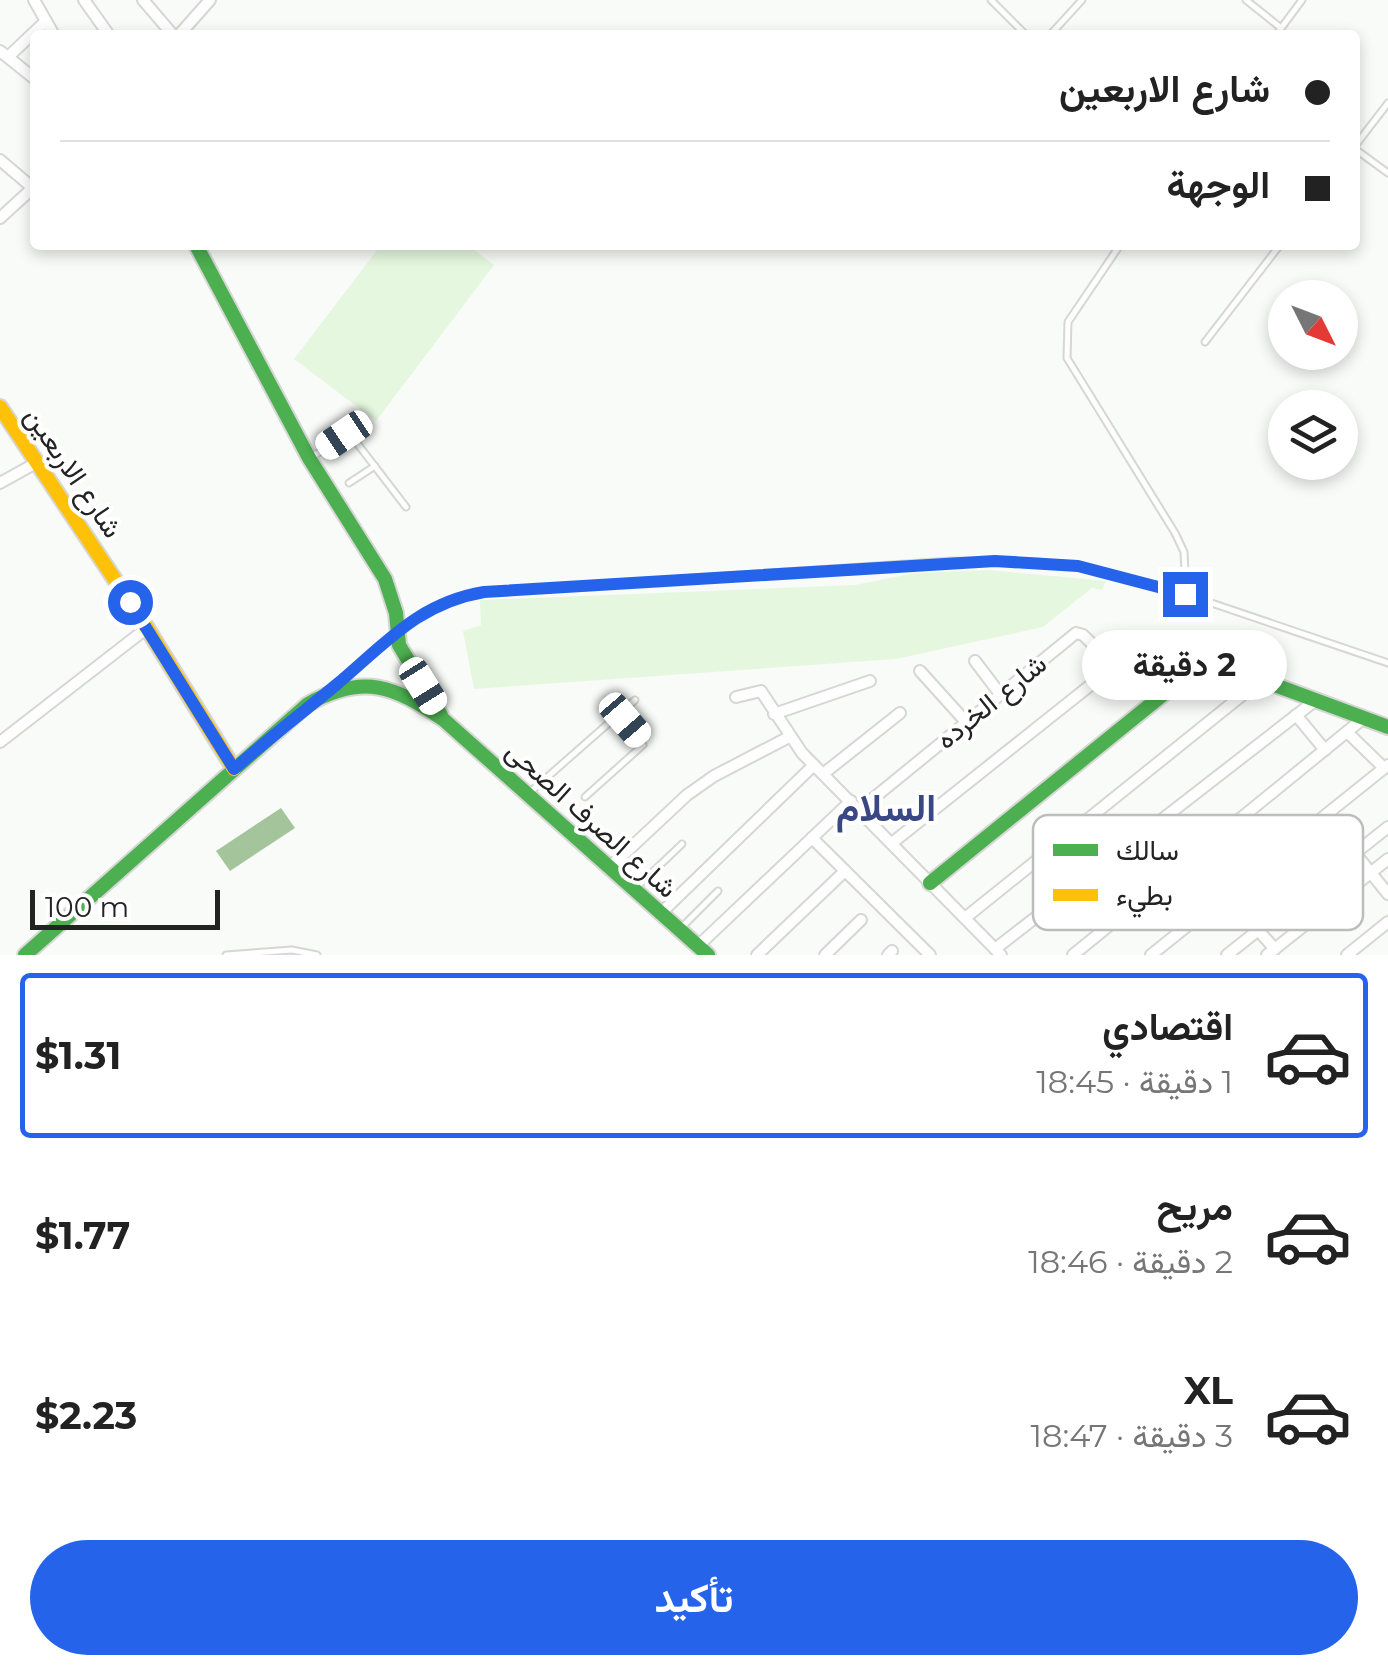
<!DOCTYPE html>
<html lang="ar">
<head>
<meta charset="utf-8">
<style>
	:root { --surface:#fff; --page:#f6f6f6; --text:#222; --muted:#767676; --line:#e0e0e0; --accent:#2563eb }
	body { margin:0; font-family:Montserrat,Vazirmatn,sans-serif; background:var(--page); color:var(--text); direction:rtl; height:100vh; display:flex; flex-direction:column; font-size:38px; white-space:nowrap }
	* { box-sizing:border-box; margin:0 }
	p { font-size:32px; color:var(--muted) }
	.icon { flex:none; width:55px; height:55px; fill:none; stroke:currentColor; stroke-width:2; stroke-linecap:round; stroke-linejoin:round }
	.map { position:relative; height:955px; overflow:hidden; direction:ltr }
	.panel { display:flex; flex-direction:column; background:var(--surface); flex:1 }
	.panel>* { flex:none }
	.banner { position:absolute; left:30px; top:30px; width:1330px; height:220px; border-radius:10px; box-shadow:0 5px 15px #0003; direction:rtl; display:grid; align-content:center; height:220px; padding:0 30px; background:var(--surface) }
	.needle { width:65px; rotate:132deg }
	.tools { position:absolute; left:1268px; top:280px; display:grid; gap:20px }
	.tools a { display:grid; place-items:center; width:90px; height:90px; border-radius:50%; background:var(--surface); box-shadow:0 5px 15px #0003; font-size:50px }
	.scale { position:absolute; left:30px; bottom:25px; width:190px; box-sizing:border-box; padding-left:10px; border:5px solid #222322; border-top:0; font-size:28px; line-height:35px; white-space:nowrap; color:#222322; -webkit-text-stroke:8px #fff; paint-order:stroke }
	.end { position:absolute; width:45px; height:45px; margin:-22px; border:12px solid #2563eb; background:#fff; box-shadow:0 0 0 5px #fff }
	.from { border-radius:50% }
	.bubble { position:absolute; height:70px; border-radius:35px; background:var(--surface); box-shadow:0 5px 15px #0003; font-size:32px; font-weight:700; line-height:70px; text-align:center; direction:rtl }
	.car { position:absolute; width:30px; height:60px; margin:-30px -15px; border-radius:12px; box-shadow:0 0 8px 2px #0007; background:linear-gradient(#fff 24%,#345 0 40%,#fff 0 76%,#345 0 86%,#fff 0) }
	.banner b { display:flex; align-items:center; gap:35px; height:95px; font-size:38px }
	.banner b+b { border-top:2px solid var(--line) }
	.banner i { width:25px; height:25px; background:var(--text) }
	ul { padding:18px 0 0; list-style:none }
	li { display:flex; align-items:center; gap:30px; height:165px; margin:0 20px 15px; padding:0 10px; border:5px solid transparent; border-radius:10px }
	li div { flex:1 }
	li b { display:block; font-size:38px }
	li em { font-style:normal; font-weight:700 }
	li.current { border-color:var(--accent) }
	li>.icon { width:90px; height:90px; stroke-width:1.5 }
	.cta { display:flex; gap:20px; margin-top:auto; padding:20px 30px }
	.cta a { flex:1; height:115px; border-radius:60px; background:var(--accent); color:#fff; font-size:40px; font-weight:700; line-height:115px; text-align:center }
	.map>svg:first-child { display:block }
	.green { fill:#e5f8df }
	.water { fill:#a4c49c }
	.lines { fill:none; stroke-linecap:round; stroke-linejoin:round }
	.lane-casing { stroke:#d6d7d5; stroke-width:9 }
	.street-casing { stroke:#d6d7d5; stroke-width:14 }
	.fast-casing { stroke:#d6d7d5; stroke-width:18 }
	.slow-casing { stroke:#d6d7d5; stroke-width:18 }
	.lane { stroke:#fefefe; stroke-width:5 }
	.street { stroke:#fefefe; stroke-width:10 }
	.fast { stroke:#4caf50; stroke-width:14 }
	.slow { stroke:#ffc107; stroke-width:14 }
	.route { stroke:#2563eb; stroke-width:12 }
	.labels { text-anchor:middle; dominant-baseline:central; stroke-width:8; stroke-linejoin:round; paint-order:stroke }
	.street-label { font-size:28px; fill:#222322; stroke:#fff }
	.district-label { font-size:38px; font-weight:bold; fill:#394884; stroke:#fff }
	.key { fill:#fff; stroke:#bdbdbd; stroke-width:2.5 }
	.key-label { font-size:28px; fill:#222322 }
</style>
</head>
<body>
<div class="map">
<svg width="1388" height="955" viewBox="0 0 1388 955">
	<rect width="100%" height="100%" fill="#f9fbf8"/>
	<!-- green -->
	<g class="green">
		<polygon points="381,245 468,245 494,265 376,421 294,359"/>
		<polygon points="988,570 1106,581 1102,590 1092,588 1043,627 896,659 474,689 463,631 481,625 480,600 855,585 915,573"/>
	</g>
	<!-- water -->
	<polygon class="water" points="281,808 295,828 230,871 216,851"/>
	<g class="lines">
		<defs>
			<g id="lane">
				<polyline points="991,0 1026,35"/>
				<polyline points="1246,0 1281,28"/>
				<polyline points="1050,35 1082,0"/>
				<polyline points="1276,35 1302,0"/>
				<polyline points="1355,146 1388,103"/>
				<polyline points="1355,149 1388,173"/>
				<polyline points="1120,245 1068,322 1067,358 1175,533 1184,552 1186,593"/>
				<polyline points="1205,342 1280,245"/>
				<polyline points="313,456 350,434 406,507"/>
				<polyline points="349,483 375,466"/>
				<path d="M 402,628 C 428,608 451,597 484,592 L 951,561 L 1037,562 L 1078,567 L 1185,594 L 1388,663"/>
				<polyline points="337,684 393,635"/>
				<polyline points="528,794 635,700"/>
				<polyline points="585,797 643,745 620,714"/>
				<polyline points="637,887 682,844"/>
				<polyline points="681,928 718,891"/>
				<polyline points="226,955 292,950 317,955"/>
			</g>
			<g id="street">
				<polyline points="34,0 54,35"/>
				<polyline points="84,0 109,35"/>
				<polyline points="143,0 173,35"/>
				<polyline points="179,35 210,0"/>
				<polyline points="0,51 35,79"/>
				<polyline points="8,57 46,21"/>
				<polyline points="0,160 33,188"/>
				<polyline points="0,218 35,186"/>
				<polyline points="0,483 36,463"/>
				<polyline points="975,661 1000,694"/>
				<polyline points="920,671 966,722"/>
				<polyline points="736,697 761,691 802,753 1001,955"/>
				<polyline points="774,714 870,681"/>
				<polyline points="1296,715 1325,750"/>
				<polyline points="1347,732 1384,768"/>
				<polyline points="0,742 147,628"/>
				<polyline points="823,774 900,713"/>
				<polyline points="859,810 1076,633 1083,635 1115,666"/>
				<polyline points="812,838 930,955"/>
				<polyline points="892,843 1141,645"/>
				<polyline points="1354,852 1388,894"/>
				<polyline points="608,869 687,795 714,776 789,737"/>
				<polyline points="1225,894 1275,949"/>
				<polyline points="661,913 814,765"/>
				<polyline points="965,918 1261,680"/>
				<polyline points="698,946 851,801"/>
				<polyline points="995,949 1316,700"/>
				<polyline points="757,955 845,871"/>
				<polyline points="825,955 861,920"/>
				<polyline points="888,955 892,951"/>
				<polyline points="1073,955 1365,717"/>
				<polyline points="1151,955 1388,765"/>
				<polyline points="1227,955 1388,827"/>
				<polyline points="1267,955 1388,859"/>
				<polyline points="1347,955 1388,922"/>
			</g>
			<g id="fast">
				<polyline points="196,245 309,458 385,579 396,613 399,645 441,715"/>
				<polyline points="930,883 1202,663 1213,662 1388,727"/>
				<path d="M 25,955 L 308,704 C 364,673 394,686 444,720 L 708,955"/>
			</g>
			<polyline id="slow" points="0,407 147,628 234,769"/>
		</defs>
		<!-- lane casing -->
		<use href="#lane" class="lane-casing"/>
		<!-- street casing -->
		<use href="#street" class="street-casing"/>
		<!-- fast casing -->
		<use href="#fast" class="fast-casing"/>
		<!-- slow casing -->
		<use href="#slow" class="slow-casing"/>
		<!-- lane -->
		<use href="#lane" class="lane"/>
		<!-- street -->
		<use href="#street" class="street"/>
		<!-- fast -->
		<use href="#fast" class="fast"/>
		<!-- slow -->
		<use href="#slow" class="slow"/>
	</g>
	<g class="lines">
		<!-- route -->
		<path class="route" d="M 130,602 L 234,769 C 267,740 302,713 336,685 C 385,644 418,603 484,592 L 995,561 L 1078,566 L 1185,594"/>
	</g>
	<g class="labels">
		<!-- street labels -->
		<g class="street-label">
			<text transform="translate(74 472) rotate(56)">شارع الاربعين</text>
			<text transform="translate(991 701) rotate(-39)">شارع الخرده</text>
			<text transform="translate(592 819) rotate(42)">شارع الصرف الصحى</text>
		</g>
		<!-- district labels -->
		<g class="district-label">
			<text x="886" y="807">السلام</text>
		</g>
	</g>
	<!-- legend -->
	<rect x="1033" y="815" width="330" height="115" rx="15" class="key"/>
	<rect x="1053" y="844" width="45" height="12" fill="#4caf50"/>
	<rect x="1053" y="889" width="45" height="12" fill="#ffc107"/>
	<g class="key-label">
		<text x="1116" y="860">سالك</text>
		<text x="1116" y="905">بطيء</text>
	</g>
</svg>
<div class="tools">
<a><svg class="needle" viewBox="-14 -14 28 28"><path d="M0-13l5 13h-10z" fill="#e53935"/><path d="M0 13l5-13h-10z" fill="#767676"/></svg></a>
<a><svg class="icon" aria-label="layers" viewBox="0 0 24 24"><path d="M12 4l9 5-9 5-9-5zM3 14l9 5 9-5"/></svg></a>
</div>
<div class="scale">100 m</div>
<i class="end from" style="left:130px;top:602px"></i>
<i class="end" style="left:1185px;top:594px"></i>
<div class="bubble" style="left:1082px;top:630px;width:205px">2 دقيقة</div>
<i class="car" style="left:344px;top:435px;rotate:236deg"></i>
<i class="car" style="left:423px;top:686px;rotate:148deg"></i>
<i class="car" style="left:625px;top:720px;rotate:139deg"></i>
<div class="banner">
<b><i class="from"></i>شارع الاربعين</b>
<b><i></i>الوجهة</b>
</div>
</div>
<section class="panel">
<ul>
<li class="current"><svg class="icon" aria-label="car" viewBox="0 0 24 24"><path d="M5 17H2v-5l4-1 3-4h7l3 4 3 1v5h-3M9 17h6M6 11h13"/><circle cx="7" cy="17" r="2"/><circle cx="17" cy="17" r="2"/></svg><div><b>اقتصادي</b><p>1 دقيقة · 18:45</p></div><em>$1.31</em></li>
<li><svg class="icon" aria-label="car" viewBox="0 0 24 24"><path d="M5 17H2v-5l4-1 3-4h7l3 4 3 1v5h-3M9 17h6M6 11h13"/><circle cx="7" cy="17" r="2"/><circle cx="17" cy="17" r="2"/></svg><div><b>مريح</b><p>2 دقيقة · 18:46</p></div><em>$1.77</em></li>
<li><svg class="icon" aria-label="car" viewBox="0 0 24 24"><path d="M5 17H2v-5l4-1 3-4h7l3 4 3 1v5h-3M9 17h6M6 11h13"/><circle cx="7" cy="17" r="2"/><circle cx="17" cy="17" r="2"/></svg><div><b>XL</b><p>3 دقيقة · 18:47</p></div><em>$2.23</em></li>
</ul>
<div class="cta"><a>تأكيد</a></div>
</section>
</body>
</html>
